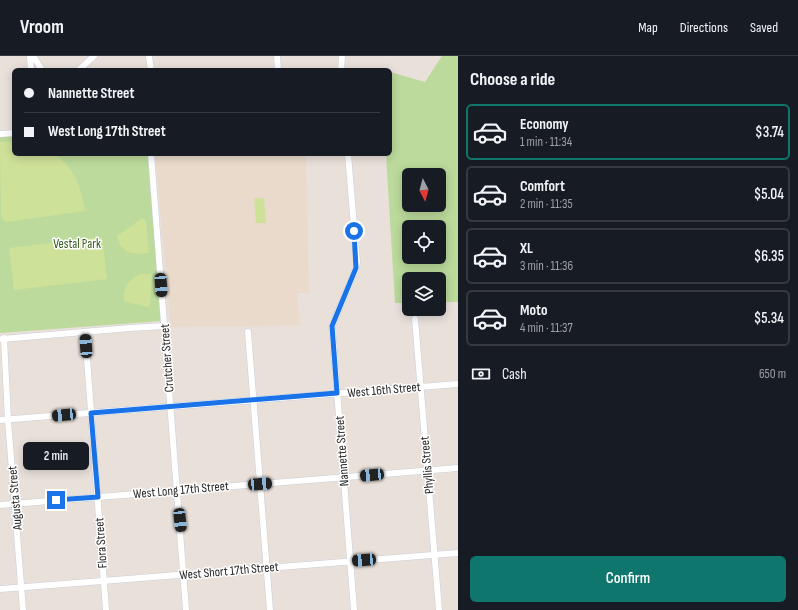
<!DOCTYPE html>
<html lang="en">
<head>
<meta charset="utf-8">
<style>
	:root { --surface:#171b24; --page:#242831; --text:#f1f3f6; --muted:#9ea1a6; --line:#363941; --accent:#0f766e }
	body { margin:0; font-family:"Sofia Sans Condensed",sans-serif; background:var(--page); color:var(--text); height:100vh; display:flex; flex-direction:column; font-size:15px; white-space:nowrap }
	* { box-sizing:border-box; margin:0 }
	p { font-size:13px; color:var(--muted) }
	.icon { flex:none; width:22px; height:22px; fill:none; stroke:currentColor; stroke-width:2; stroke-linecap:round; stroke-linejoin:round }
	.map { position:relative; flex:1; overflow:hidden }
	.sheet { display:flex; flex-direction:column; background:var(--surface); width:340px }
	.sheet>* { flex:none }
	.banner { position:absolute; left:12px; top:12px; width:380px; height:88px; border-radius:6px; box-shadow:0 2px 10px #0003; display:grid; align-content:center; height:88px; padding:0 12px; background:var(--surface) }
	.needle { width:26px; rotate:174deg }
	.tools { position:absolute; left:402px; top:112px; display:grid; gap:8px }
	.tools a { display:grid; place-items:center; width:44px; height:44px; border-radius:6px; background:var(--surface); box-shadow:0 2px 10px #0003; font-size:20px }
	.end { position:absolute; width:18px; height:18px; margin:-9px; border:5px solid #1a73e8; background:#fff; box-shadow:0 0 0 2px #fff }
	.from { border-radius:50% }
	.bubble { position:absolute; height:28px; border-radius:6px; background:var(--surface); box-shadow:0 2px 10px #0003; font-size:13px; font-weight:600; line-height:28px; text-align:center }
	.car { position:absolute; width:12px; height:24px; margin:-12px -6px; border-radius:5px; box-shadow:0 0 3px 1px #0007; background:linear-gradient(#222 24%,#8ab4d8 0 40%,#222 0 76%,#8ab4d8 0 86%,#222 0) }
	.banner b { display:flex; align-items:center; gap:14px; height:38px; font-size:15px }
	.banner b+b { border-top:1px solid var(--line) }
	.banner i { width:10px; height:10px; background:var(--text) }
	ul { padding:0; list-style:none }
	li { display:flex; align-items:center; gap:12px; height:56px; margin:0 8px 6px; padding:0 4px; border:2px solid var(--line); border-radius:6px }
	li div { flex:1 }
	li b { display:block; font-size:15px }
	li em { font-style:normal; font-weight:600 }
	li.on { border-color:var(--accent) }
	li>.icon { width:36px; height:36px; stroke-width:1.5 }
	h2 { padding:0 12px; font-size:18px; line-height:48px }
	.pay { display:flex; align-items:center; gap:10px; height:44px; padding:0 12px; font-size:15px }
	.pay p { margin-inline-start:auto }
	.cta { display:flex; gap:8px; margin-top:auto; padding:8px 12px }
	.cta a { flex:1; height:46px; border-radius:6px; background:var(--accent); color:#fff; font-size:16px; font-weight:600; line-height:46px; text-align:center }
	header { display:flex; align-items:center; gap:24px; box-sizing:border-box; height:56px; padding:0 20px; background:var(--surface); border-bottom:1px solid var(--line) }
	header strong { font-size:19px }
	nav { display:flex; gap:22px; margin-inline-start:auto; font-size:14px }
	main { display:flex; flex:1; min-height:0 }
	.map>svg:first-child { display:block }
	.education { fill:#e9dacb }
	.green { fill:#bbda9b; fill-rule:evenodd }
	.pitch { fill:#cee198 }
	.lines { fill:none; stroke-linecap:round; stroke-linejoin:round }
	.minor-casing { stroke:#c9ced8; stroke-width:7 }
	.minor { stroke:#fff; stroke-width:6 }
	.route { stroke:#1a73e8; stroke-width:5 }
	.labels { text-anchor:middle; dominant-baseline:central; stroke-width:3; stroke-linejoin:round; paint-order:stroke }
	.park-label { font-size:13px; fill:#365c20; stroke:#fff }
	.street-label { font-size:13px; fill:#272727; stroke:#fff }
</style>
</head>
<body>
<header>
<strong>Vroom</strong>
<nav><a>Map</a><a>Directions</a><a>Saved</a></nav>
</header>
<main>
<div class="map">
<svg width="458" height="554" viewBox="0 0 458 554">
	<rect width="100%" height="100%" fill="#e9e0da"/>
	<!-- education -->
	<polygon class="education" points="155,98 300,98 306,102 309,237 297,237 300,269 171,271"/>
	<!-- green -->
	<g class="green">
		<path d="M 442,0 L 458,0 L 458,246 L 439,246 L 439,223 L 409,223 L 409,247 L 395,247 L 386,98 L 390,98 L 390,16 L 425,26 ZM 409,119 L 439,119 L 439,149 L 409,149 ZM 409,171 L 439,171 L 439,201 L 409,201 Z"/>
		<polygon points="14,80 14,98 148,98 161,265 0,277 0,81"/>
	</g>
	<!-- pitch -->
	<g class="pitch">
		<path d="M 14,85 L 14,98 L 55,98 C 77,116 80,129 85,155 L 6,166 L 1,162 L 0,86 Z"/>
		<polygon points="264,142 266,167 256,167 254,143"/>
		<path d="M 142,162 L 146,164 L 149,197 C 133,199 121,198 117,180 Z"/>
		<polygon points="102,181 107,223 14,234 9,192"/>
		<path d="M 140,218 L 152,218 L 150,249 L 147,251 L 124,245 C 122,231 129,224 140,218 Z"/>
	</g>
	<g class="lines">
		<defs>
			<g id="minor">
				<polyline points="30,0 31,14"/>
				<polyline points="33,0 42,14"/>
				<polyline points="149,0 151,14"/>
				<polyline points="277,0 278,14"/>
				<polyline points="79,14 94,0"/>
				<polyline points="341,14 342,0"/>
				<polyline points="0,78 14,77"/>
				<polyline points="151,98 186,554"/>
				<polyline points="348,98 357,206 356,213 332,270 354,554"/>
				<polyline points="415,263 439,554"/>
				<polyline points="85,276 106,554"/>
				<polyline points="248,276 270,554"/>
				<polyline points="4,282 8,364 23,554"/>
				<polyline points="2,283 130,272 164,270"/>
				<polyline points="0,364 458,328"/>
				<polyline points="0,449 458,412"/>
				<polyline points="0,533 458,497"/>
			</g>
		</defs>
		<!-- minor casing -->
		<use href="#minor" class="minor-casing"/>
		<!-- minor -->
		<use href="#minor" class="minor"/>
	</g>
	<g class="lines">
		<!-- route -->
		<polyline class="route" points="56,444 98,441 91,357 337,337 332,270 356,212 354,175"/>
	</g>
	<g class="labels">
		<!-- park labels -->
		<g class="park-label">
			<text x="77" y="188">Vestal Park</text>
		</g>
		<!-- street labels -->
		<g class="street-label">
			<text transform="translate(167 302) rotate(-94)">Crutcher Street</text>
			<text transform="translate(384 334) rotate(-5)">West 16th Street</text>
			<text transform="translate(342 395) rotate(-94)">Nannette Street</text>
			<text transform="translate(427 409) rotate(-95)">Phyllis Street</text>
			<text transform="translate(181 434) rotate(-5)">West Long 17th Street</text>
			<text transform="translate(15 442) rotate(-95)">Augusta Street</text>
			<text transform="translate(101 487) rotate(-94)">Flora Street</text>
			<text transform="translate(229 515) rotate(-5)">West Short 17th Street</text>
		</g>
	</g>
</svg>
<div class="tools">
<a><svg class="needle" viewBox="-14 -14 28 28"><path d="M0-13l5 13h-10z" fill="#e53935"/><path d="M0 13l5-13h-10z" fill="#9ea1a6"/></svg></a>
<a><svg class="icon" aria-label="locate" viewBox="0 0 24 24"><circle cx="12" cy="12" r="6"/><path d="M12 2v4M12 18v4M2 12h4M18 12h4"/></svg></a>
<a><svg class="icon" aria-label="layers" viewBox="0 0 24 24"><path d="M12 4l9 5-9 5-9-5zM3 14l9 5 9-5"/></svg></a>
</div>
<i class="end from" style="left:354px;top:175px"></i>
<i class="end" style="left:56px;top:444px"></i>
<div class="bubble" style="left:23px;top:386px;width:66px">2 min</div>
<i class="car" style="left:161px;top:229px;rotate:176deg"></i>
<i class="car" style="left:86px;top:290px;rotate:356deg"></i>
<i class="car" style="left:64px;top:359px;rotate:265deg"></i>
<i class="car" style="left:372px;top:419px;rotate:265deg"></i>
<i class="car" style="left:260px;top:428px;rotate:86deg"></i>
<i class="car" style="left:180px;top:464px;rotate:174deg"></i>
<i class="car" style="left:364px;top:504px;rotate:266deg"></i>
<div class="banner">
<b><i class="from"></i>Nannette Street</b>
<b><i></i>West Long 17th Street</b>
</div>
</div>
<section class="sheet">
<h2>Choose a ride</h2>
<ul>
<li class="on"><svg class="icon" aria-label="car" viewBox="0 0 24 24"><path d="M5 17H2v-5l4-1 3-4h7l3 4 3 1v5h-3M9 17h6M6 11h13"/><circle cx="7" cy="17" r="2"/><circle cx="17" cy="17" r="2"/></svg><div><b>Economy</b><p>1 min · 11:34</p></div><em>$3.74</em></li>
<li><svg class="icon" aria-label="car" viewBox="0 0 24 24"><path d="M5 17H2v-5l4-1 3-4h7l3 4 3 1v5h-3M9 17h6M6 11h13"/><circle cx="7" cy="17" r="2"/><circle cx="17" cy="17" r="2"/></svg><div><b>Comfort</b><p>2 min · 11:35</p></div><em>$5.04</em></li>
<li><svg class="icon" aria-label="car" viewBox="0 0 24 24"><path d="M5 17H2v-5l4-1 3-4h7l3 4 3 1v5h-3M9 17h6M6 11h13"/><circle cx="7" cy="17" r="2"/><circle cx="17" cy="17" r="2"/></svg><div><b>XL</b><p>3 min · 11:36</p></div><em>$6.35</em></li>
<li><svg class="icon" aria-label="car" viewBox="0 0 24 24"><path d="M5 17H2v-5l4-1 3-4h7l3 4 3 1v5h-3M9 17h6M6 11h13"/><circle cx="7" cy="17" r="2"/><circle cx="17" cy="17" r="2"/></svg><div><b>Moto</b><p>4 min · 11:37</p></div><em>$5.34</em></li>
</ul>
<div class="pay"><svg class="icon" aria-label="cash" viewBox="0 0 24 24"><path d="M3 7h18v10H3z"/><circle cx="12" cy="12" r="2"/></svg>Cash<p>650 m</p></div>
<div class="cta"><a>Confirm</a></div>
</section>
</main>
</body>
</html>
